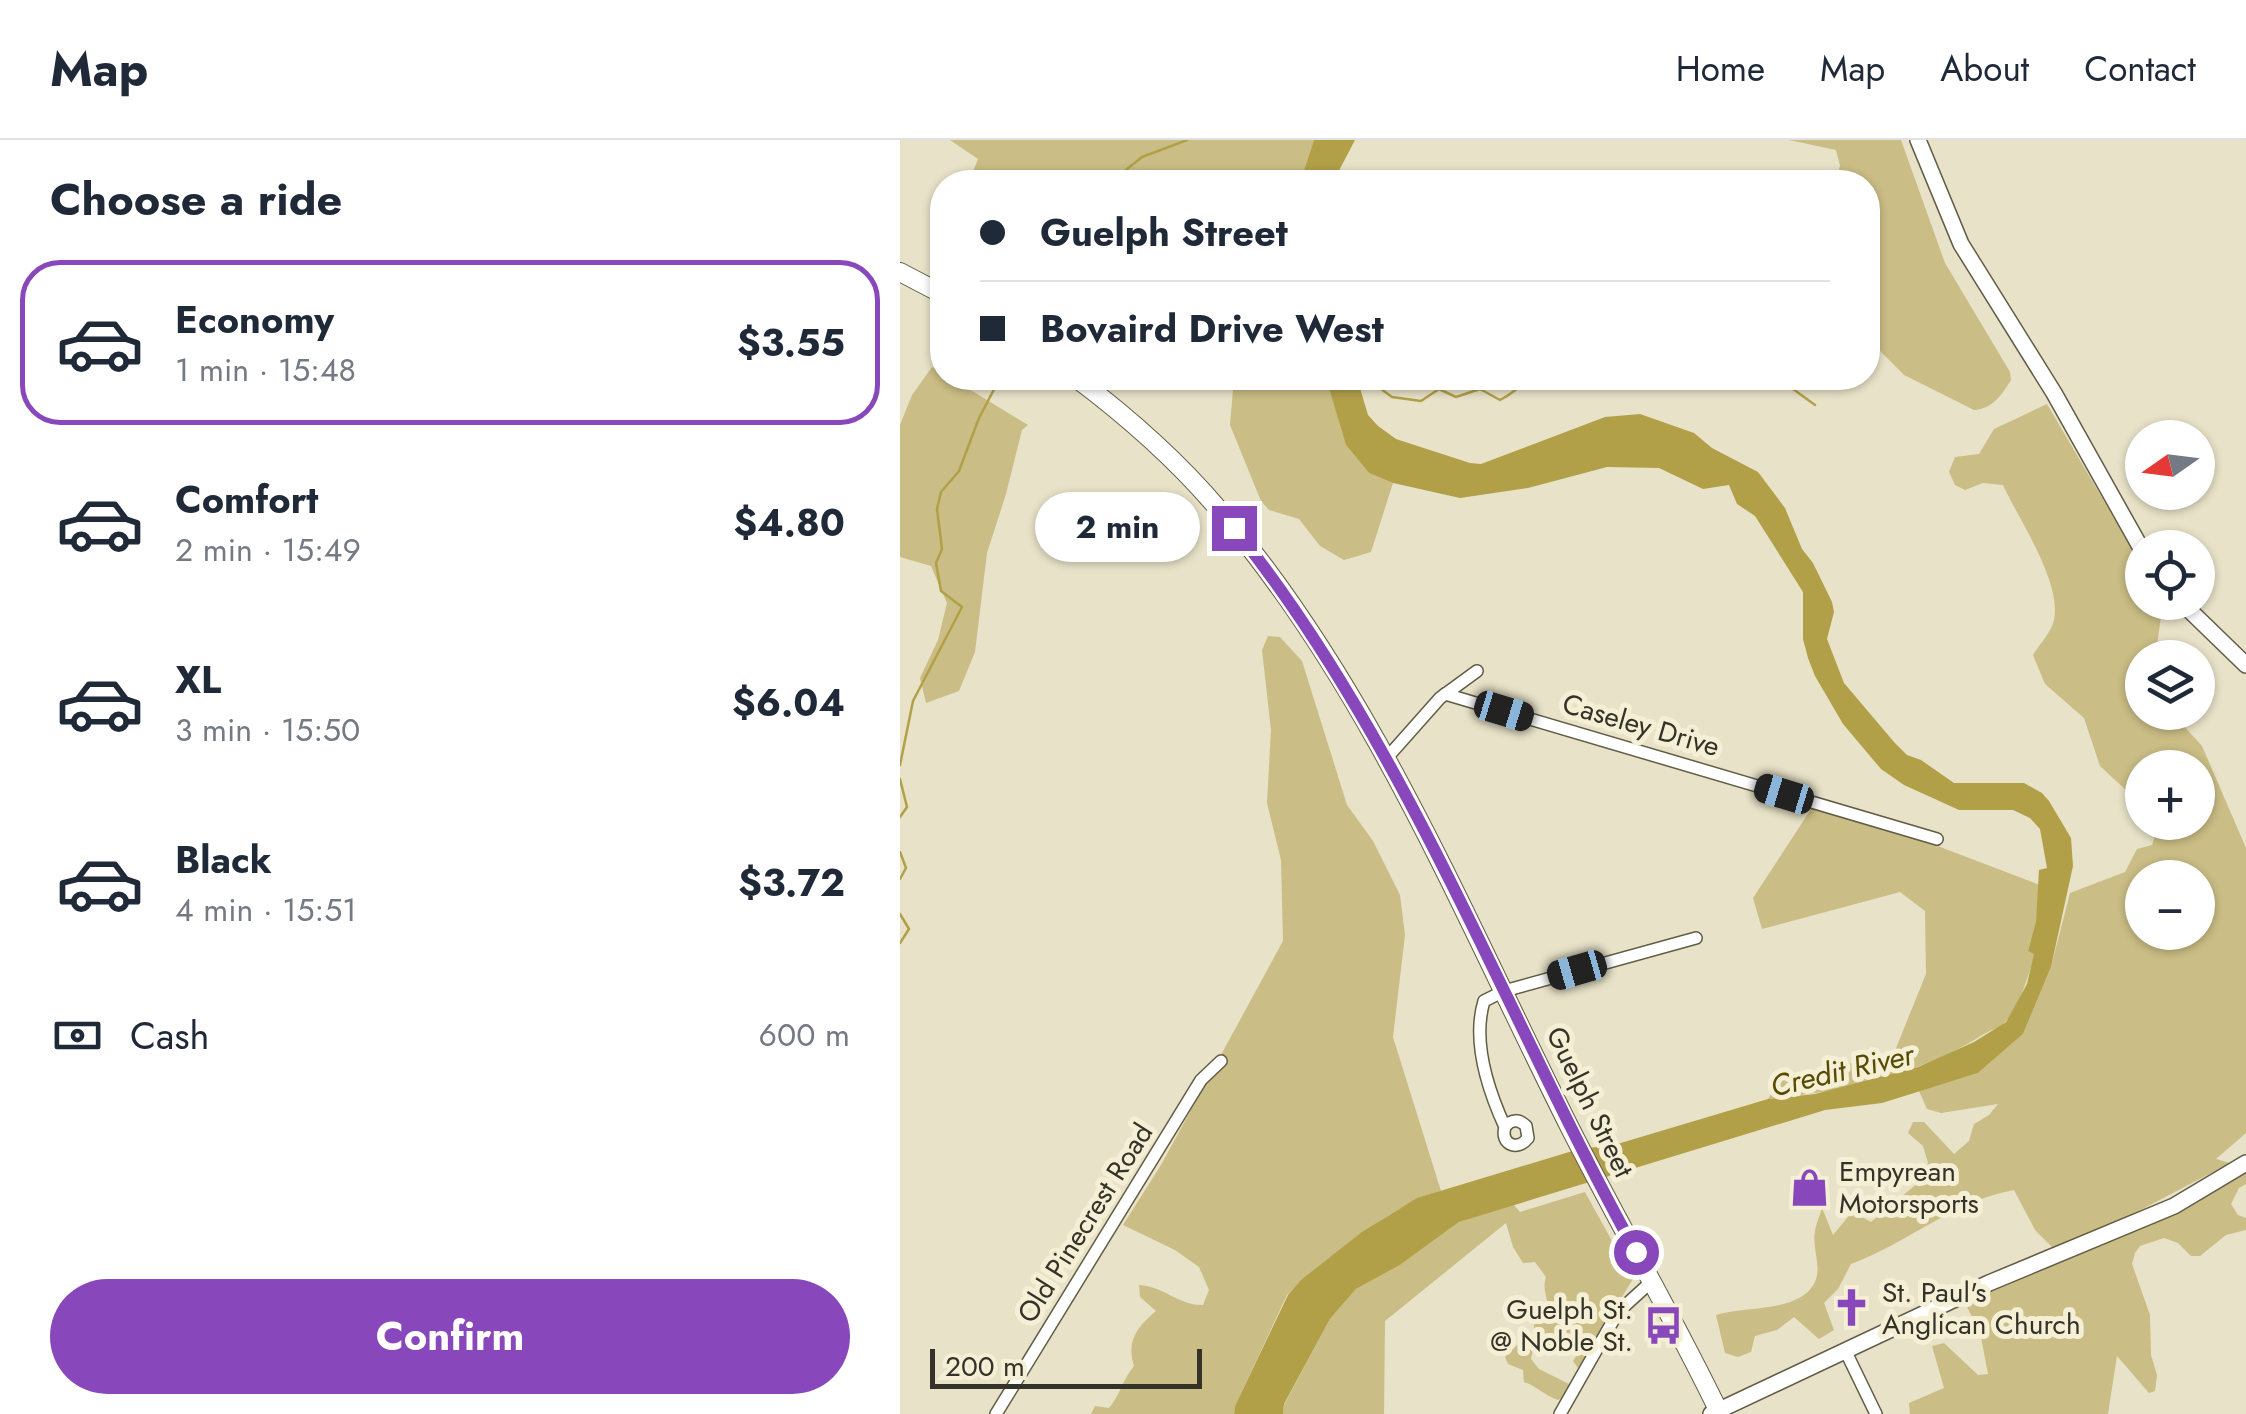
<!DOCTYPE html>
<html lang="en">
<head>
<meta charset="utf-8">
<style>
	:root { --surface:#fff; --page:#f6f6f7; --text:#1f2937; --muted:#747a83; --line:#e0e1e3; --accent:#8947bc }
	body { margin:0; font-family:Jost,sans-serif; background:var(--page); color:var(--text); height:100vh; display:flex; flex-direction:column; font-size:38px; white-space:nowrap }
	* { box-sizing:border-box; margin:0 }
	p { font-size:32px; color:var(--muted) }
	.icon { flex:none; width:55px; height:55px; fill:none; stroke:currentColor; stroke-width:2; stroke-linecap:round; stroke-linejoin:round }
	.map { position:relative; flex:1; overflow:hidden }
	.drawer { display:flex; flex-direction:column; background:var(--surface); width:900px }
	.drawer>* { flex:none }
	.guide { position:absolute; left:30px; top:30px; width:950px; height:220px; border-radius:40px; box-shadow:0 2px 8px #0004; display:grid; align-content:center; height:220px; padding:0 50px; background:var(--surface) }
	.needle { width:65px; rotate:256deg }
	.fabs { position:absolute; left:1225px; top:280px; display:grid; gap:20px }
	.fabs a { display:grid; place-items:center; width:90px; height:90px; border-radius:50%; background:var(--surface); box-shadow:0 2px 8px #0004; font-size:50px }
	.scale { position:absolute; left:30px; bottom:25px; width:272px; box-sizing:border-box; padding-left:10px; border:5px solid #353329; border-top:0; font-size:28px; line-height:35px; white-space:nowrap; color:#353329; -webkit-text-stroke:8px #f5efd5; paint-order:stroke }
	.end { position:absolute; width:45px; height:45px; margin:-22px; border:12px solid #8947bc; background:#fff; box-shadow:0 0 0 5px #fff }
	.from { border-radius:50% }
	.bubble { position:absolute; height:70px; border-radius:35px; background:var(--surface); box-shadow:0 2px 8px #0004; font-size:32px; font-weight:700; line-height:70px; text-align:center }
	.car { position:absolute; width:30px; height:60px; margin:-30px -15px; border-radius:12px; box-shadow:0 0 8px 2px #0007; background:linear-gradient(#222 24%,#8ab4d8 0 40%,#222 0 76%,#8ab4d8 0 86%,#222 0) }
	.guide b { display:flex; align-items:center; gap:35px; height:95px; font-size:38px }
	.guide b+b { border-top:2px solid var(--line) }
	.guide i { width:25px; height:25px; background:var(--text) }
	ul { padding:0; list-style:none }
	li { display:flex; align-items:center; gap:30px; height:165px; margin:0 20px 15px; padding:0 30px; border:5px solid transparent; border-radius:40px }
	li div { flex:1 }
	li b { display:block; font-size:38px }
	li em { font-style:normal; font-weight:700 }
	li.active { border-color:var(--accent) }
	li>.icon { width:90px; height:90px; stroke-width:1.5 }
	h2 { padding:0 50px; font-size:45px; line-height:120px }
	.pay { display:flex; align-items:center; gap:25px; height:110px; padding:0 50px; font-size:38px }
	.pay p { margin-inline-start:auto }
	.action { display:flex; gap:20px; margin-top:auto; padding:20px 50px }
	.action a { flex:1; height:115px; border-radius:60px; background:var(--accent); color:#fff; font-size:40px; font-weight:700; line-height:115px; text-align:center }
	header { display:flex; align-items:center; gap:60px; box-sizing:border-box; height:140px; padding:0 50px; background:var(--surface); border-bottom:2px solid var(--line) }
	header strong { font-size:48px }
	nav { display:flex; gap:55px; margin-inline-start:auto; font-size:35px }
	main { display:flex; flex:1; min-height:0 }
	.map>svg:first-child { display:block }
	.green { fill:#cabd85; fill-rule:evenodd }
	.water { fill:#b2a049 }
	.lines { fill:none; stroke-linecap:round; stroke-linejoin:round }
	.stream { stroke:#b2a049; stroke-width:2.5 }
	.minor-casing { stroke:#615c45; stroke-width:14 }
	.secondary-casing { stroke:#615c45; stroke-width:18 }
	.primary-casing { stroke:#615c45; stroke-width:20 }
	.minor { stroke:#fff; stroke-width:11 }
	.secondary { stroke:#fff; stroke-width:15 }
	.primary { stroke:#fff; stroke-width:18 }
	.route { stroke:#8947bc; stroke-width:12 }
	.labels { text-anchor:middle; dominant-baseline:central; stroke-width:10; stroke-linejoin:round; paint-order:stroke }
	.street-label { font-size:28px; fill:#353329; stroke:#f5efd5 }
	.poi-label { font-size:28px; fill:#353329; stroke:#f5efd5; text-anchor:start }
	.water-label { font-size:30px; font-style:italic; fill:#574a02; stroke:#f5efd5 }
</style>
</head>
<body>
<header>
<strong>Map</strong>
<nav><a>Home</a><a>Map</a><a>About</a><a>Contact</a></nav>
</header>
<main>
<section class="drawer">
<h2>Choose a ride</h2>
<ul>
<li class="active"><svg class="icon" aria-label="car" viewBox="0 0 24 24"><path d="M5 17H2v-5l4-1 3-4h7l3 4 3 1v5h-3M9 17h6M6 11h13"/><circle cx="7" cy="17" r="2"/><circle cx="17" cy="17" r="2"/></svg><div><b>Economy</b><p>1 min · 15:48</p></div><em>$3.55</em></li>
<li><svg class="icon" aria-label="car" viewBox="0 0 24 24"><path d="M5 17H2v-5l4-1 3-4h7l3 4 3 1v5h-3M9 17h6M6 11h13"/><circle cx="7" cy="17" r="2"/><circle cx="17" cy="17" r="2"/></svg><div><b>Comfort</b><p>2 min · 15:49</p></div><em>$4.80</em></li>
<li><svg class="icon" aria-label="car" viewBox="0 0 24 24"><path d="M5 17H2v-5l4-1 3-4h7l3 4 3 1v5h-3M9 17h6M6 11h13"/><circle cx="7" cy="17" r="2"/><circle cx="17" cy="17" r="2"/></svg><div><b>XL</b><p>3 min · 15:50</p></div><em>$6.04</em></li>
<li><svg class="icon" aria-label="car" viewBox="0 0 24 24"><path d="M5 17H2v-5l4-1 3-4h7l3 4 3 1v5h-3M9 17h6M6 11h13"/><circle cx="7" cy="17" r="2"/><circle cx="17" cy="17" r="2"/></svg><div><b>Black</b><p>4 min · 15:51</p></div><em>$3.72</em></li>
</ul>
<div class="pay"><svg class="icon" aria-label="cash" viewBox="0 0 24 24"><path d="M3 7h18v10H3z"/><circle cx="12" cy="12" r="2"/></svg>Cash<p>600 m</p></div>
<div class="action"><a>Confirm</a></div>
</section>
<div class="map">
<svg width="1346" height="1274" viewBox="0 0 1346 1274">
	<rect width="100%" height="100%" fill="#e8e2c8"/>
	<!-- green -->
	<g class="green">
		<polygon points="50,0 414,0 400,42 69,42 78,19"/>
		<path d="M 889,0 L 1001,0 L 1045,123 L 1110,232 L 1111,240 C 1102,254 1093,269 1074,270 L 1004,235 L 968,199 L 968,42 L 935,42 L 940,26 L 936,10 Z"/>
		<polygon points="32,227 42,233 42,238 51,238 128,285 122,290 106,354 87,413 75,512 59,551 26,563 20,538 38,500 47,463 31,426 0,417 0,285 12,255"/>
		<polygon points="334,238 426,238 447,306 469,333 493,343 471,412 444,420 420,406 399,379 369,370 361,361 330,285"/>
		<path d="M 1147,264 L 1242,426 L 1242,462 L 1263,463 L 1257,505 L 1259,517 L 1242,518 L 1242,572 L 1272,573 L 1302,606 L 1346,708 L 1346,993 L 1316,1019 L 1330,1023 L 1231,1075 L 1152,1107 L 1135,1090 L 1114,1050 C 1053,1061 1008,1103 951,1124 L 938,1149 L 924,1163 L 934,1190 L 919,1199 L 894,1177 L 877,1190 L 855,1196 L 851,1212 L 838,1217 L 825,1213 L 816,1175 C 844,1166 905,1173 916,1139 C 921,1125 912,1106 915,1091 C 916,1084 920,1075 922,1068 L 933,1095 L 952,1072 L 971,1082 L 1019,1042 L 1028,1023 L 1023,1006 L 1008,993 L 1013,982 L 1024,982 L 1054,1014 L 1069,1001 L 1074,984 L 1089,975 L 1098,964 L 1041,973 L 1027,969 L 1019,951 L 1078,933 L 1123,894 L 1151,827 L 1170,753 L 1225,732 L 1237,709 L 1252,705 L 1259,683 L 1298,682 L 1298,628 L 1242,628 L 1242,665 L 1200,626 L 1184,578 L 1145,544 L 1133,515 C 1139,505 1152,491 1154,480 C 1162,442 1119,380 1103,345 L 1083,343 L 1065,350 L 1055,345 L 1049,332 L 1055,317 L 1079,314 L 1094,289 ZM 1242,738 L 1298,738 L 1298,792 L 1242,792 Z"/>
		<path d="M 368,496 L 380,497 L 402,521 L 447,665 L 473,701 L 500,755 L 505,795 L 493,897 L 541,1051 C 500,1063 469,1088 438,1114 C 421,1128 403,1139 387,1155 L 335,1266 L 334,1274 L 191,1274 L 195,1266 L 209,1268 C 220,1255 223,1239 234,1226 C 226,1201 237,1187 256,1171 L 240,1157 L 239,1145 C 263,1146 280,1166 303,1165 L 309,1150 L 299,1127 L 275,1110 L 223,1085 L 261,1025 L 383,801 L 381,720 L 367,663 L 371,590 L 362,510 Z"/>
		<path d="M 917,660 L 1140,745 L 1136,781 L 1128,811 L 1135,813 C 1130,832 1118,870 1104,883 C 1098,889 1090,890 1084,894 C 1021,934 942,952 868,959 L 880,940 L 994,913 L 1026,834 L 1025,771 L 1000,752 L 862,789 L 853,758 Z"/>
		<polygon points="1346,1029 1346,1044 1339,1048 1331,1064 1338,1075 1346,1078 1346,1090 1326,1095 1300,1116 1291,1116 1278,1103 1264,1098 1240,1106 1235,1113 1232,1124 1250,1175 1251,1215 1257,1235 1255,1251 1249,1253 1217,1216 1208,1274 1010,1274 1009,1263 1044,1248 1032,1206 1044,1203 1078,1235 1088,1234 1080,1192 1066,1165 1081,1154 1276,1072"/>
		<path d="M 685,1052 L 733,1139 L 678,1228 L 673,1221 L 685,1202 L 678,1198 L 657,1215 L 643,1202 L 634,1205 L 631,1219 L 639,1229 L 669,1244 L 664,1257 L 658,1260 C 645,1256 637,1246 624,1242 L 623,1230 L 608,1224 L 605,1217 L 618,1204 L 632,1197 L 635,1181 L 647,1176 C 651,1161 641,1152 646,1137 L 635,1122 L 623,1123 L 613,1107 L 606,1083 L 485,1181 L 484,1274 L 383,1274 L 384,1265 L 430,1179 L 456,1149 L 500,1125 L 559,1082 L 613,1064 L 620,1072 Z"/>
	</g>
	<!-- water -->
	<g class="water">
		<polygon points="414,0 455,0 433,42 400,42"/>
		<polygon points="426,238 457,238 468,275 478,286 496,299 570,323 581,324 705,277 740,274 794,293 812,308 858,332 885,368 902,409 913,423 932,462 934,472 927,499 944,543 994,602 1007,615 1021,620 1054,643 1124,643 1142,653 1149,661 1171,698 1173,726 1151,827 1123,894 1078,933 982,963 925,970 559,1082 500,1125 456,1149 430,1179 384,1264 383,1274 334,1274 335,1266 388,1155 401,1140 462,1092 517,1058 679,1009 714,1005 868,959 915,954 984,936 1018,927 1074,902 1106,882 1127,844 1134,814 1128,811 1136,781 1139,730 1147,728 1140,689 1130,678 1113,670 1059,670 1004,645 981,629 943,584 915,536 908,518 903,499 903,452 855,376 837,364 829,345 803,349 759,328 707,327 628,348 560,358 493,343 469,333 446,305"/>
	</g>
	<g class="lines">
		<!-- stream -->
		<g class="stream">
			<polyline points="211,42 242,17 287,0"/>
			<path d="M 466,238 L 492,257 L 521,261 L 539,249 L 556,257 L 580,249 L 600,260 C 618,251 617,244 640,238"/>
			<polyline points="665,238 692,242 709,238"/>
			<polyline points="890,238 893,249 915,265"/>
			<polyline points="0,625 13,561 62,467 41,451 36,423 42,409 37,369 41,352 59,331 79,278 100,238"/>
			<polyline points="0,639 7,667 0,677"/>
			<polyline points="0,712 6,728 0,739"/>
			<polyline points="0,774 9,789 0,803"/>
		</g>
		<defs>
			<g id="minor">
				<polyline points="545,554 1037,699"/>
				<polyline points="485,620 540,558 577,531"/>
				<path d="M 605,987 C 611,979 619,979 626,986 L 628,998 C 617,1012 600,1004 605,987 C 588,950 572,901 584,861 L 604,851 L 796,798"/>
				<polyline points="945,1210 976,1274"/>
				<polyline points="96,1274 301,940 321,921"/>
				<polyline points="660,1274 718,1172 752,1141"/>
			</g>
			<g id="secondary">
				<polyline points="1018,0 1061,104 1154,253 1242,410"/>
				<polyline points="1281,462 1346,525"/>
				<polyline points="811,1274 1089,1143 1274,1066 1346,1023"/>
			</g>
			<g id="primary">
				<polyline points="0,132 42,154"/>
				<path d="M 176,238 C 228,277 277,320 320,371 C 473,551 564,777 669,986 C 718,1083 773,1176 820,1274"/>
			</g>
		</defs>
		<!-- minor casing -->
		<use href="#minor" class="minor-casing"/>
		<!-- secondary casing -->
		<use href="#secondary" class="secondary-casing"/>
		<!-- primary casing -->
		<use href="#primary" class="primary-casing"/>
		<!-- minor -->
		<use href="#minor" class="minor"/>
		<!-- secondary -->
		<use href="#secondary" class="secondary"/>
		<!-- primary -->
		<use href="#primary" class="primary"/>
	</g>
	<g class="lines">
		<!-- route -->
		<path class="route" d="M 334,388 C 506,602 604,873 736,1112"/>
	</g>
	<!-- icons -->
	<defs>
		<symbol id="shop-bare" viewBox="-9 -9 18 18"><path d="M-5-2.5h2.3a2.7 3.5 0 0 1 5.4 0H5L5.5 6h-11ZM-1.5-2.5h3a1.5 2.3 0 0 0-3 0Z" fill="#8947bc" stroke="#f5efd5" stroke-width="2.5" paint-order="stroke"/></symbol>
		<symbol id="church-bare" viewBox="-9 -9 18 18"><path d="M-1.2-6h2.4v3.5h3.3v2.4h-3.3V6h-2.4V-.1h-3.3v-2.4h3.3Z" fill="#8947bc" stroke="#f5efd5" stroke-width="2.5" paint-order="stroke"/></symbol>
		<symbol id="bus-bare" viewBox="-9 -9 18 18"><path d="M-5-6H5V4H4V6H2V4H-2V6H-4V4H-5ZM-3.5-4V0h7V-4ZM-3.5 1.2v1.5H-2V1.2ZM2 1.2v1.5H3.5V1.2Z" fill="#8947bc" stroke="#f5efd5" stroke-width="2.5" paint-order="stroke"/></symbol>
	</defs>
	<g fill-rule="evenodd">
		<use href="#shop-bare" x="882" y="1020" width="55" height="55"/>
		<use href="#church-bare" x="924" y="1140" width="55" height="55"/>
		<use href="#bus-bare" x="736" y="1158" width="55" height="55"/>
	</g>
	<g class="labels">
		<!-- street labels -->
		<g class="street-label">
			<text transform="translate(741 585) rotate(16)">Caseley Drive</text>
			<text transform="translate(690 962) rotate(64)">Guelph Street</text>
			<text transform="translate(185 1083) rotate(-58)">Old Pinecrest Road</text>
		</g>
		<!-- poi labels -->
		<g class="poi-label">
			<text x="939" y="1031">Empyrean<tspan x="939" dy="32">Motorsports</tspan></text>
			<text x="982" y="1152">St. Paul's<tspan x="982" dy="32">Anglican Church</tspan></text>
			<text x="733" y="1169" text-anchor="end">Guelph St.<tspan x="733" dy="32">@ Noble St.</tspan></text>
		</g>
		<!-- water labels -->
		<g class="water-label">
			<text transform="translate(942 930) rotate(-13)">Credit River</text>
		</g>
	</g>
</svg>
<div class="fabs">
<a><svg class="needle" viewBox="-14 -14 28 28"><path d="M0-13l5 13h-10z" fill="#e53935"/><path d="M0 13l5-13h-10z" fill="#747a83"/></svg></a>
<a><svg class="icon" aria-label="locate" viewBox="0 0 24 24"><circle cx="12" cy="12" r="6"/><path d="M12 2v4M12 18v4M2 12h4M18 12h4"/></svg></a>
<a><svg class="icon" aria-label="layers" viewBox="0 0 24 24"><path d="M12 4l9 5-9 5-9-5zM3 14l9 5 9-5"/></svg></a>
<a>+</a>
<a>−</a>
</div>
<div class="scale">200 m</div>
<i class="end from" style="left:736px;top:1112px"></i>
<i class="end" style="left:334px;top:388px"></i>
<div class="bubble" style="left:135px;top:352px;width:165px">2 min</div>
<i class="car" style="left:604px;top:571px;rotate:107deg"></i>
<i class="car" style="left:884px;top:654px;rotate:287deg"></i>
<i class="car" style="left:677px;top:830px;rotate:254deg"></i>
<div class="guide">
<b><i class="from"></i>Guelph Street</b>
<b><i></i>Bovaird Drive West</b>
</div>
</div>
</main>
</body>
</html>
